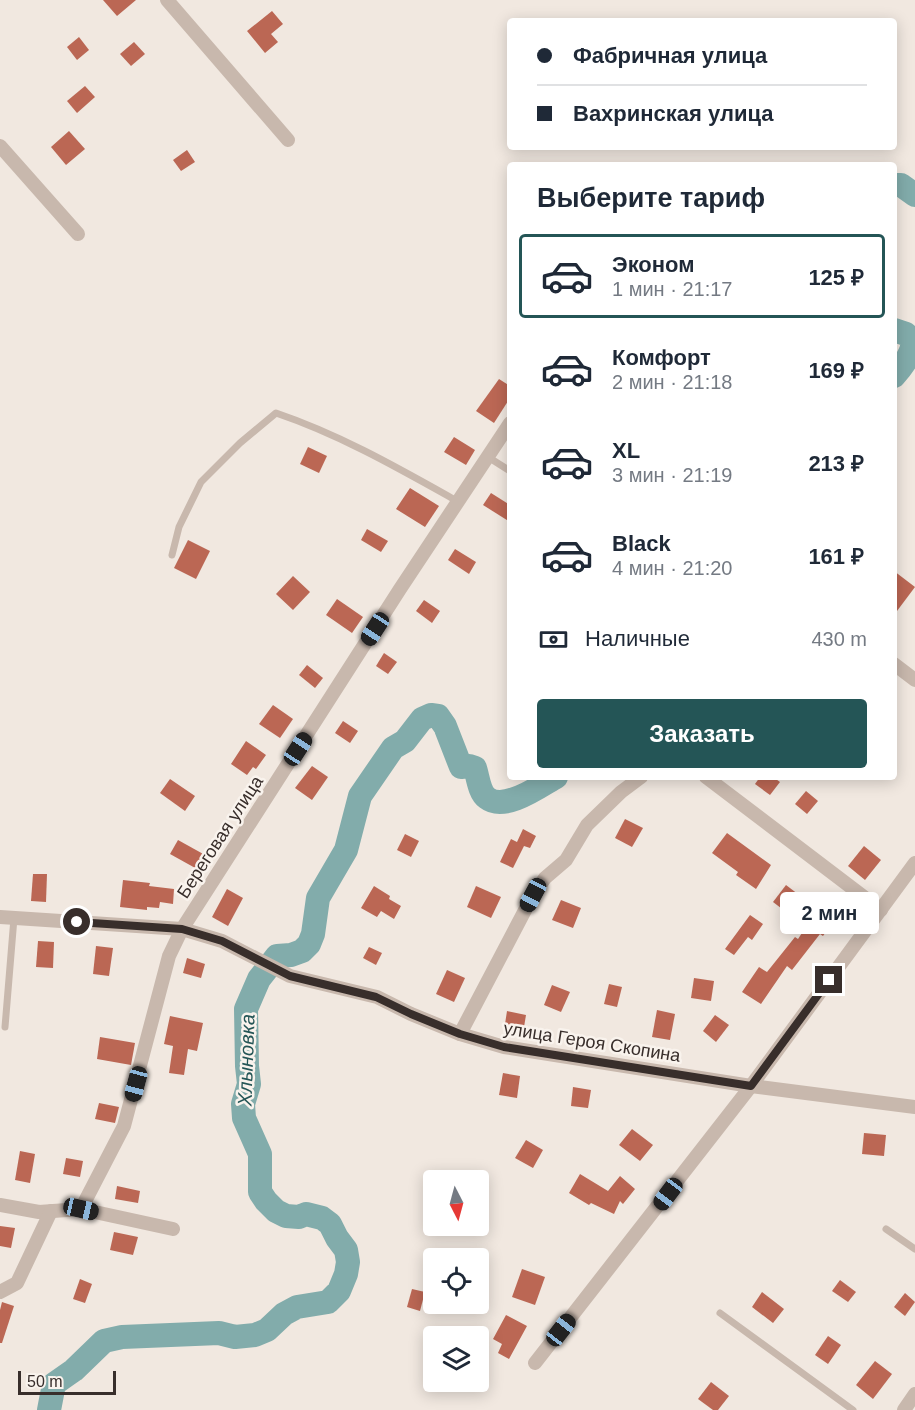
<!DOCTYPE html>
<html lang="ru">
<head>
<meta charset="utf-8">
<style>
	:root { --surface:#fff; --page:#f6f6f7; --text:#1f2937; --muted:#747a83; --line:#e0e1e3; --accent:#245556 }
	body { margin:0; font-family:Helvetica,sans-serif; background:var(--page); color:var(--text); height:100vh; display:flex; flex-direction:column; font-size:22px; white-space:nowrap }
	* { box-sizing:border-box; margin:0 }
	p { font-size:20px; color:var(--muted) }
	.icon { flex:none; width:33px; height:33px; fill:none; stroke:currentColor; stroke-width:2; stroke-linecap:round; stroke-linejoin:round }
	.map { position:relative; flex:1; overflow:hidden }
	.drawer { position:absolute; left:507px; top:162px; width:390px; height:618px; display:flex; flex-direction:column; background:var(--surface); border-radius:6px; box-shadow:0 3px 15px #0003 }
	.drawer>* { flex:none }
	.hud { position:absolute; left:507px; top:18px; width:390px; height:132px; border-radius:6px; box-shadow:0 3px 15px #0003; display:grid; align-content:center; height:132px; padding:0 30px; background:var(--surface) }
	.needle { width:39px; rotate:174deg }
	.controls { position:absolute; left:423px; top:1170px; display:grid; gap:12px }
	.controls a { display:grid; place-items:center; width:66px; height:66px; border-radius:6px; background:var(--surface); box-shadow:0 3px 15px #0003; font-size:30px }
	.scale { position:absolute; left:18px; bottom:15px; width:98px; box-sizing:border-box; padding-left:6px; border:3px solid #382e2b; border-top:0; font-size:16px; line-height:21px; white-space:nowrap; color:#382e2b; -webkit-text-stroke:4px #f9f3ed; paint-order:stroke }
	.end { position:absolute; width:27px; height:27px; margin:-14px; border:8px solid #382e2b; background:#fff; box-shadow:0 0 0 3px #fff }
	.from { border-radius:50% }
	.bubble { position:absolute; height:42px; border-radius:6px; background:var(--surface); box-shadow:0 3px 15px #0003; font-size:20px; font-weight:700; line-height:42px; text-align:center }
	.car { position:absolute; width:18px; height:36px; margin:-18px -9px; border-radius:8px; box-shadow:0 0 4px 2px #0007; background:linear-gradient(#222 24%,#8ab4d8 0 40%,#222 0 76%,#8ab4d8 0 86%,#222 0) }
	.hud b { display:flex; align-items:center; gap:21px; height:57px; font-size:22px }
	.hud b+b { border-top:2px solid var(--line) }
	.hud i { width:15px; height:15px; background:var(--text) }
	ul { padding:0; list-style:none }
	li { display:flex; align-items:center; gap:18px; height:84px; margin:0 12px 9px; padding:0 18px; border:3px solid transparent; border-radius:6px }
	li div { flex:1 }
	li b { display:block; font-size:22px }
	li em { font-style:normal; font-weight:700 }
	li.active { border-color:var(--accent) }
	li>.icon { width:54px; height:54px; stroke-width:1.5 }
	h2 { padding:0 30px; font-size:27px; line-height:72px }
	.pay { display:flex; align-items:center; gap:15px; height:66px; padding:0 30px; font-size:22px }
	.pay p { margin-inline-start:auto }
	.primary-button { display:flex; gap:12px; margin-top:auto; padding:12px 30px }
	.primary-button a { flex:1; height:69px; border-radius:6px; background:var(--accent); color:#fff; font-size:24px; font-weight:700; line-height:69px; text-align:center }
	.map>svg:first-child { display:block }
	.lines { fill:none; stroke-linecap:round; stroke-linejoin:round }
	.river { stroke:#82acab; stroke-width:24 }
	.building { fill:#bb6754 }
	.lane { stroke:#c8b8ad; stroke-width:7 }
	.street { stroke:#c8b8ad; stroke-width:14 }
	.route { stroke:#382e2b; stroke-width:8 }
	.labels { text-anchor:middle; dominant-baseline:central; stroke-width:5; stroke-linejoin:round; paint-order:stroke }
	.street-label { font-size:18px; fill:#382e2b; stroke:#f9f3ed }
	.water-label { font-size:20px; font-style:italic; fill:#245556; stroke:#f9f3ed }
</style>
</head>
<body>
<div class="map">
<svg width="915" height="1410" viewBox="0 0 915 1410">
	<rect width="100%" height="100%" fill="#f1e8e0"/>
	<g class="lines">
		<!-- river -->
		<g class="river">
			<polyline points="894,185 901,185 915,195"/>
			<path d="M 894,330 L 906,334 L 913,340 C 913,353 902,367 894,376"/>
			<path d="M 49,1410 L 54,1384 L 74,1370 L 104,1341 L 122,1337 L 219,1333 L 235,1337 L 255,1335 L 267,1330 L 284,1314 L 297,1307 L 328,1302 L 339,1291 L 346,1274 L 348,1262 L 346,1250 L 337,1238 L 330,1224 L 322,1218 L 306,1214 L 299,1217 L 286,1216 L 276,1211 L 266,1201 L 260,1192 L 260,1154 L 244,1118 L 243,1104 L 249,1084 L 247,1066 L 246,1009 L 259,979 L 277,956 L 291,955 L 302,951 L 309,944 L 313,934 L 318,898 L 346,850 L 360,796 L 393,748 L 405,741 L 422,719 L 431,715 L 438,716 L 445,726 L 461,767 L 469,766 L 475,768 C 478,777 479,792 487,798 C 505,812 540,786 556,777"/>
		</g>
	</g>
	<!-- building -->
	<g class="building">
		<polygon points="103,0 136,0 117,16"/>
		<polygon points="272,11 283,24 271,34 278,42 265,53 247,31"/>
		<polygon points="79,37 89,50 77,60 67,47"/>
		<polygon points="134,42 145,54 131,66 120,54"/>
		<polygon points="85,86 95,97 77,113 67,101"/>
		<polygon points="69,131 85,149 66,165 51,147"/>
		<polygon points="187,150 195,162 181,171 173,160"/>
		<polygon points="499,379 510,386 510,398 494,423 476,411"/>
		<polygon points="454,437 475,450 466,465 444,452"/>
		<polygon points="308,447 327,456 319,473 300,464"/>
		<polygon points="410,488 439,506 425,527 396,509"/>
		<polygon points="491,493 510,505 510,522 483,505"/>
		<polygon points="367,529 388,541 381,552 361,540"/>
		<polygon points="188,540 210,551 196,579 174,568"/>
		<polygon points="455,549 476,562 469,574 448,560"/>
		<polygon points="894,571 915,587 894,615"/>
		<polygon points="293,576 310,592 293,610 276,594"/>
		<polygon points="337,599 363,617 352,633 326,615"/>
		<polygon points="424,600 440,611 432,623 416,611"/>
		<polygon points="384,653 397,662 388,674 376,666"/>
		<polygon points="307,665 323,678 315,688 299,675"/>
		<polygon points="273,705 293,719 280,738 259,724"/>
		<polygon points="343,721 358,731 350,743 335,733"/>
		<polygon points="246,741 266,755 256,769 253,767 247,775 231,764"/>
		<polygon points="312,766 328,777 312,800 295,788"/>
		<polygon points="760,777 773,777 780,782 770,795 755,784"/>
		<polygon points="170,779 195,796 185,811 160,793"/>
		<polygon points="806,791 818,801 807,814 795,804"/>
		<polygon points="625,819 643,828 632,847 615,838"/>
		<polygon points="523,829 536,836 530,848 524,846 513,868 500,862 511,839 517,842"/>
		<polygon points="727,833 771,865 756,889 736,875 738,872 712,853"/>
		<polygon points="405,834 419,841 411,857 397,850"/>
		<polygon points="178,840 205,855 197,869 170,854"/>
		<polygon points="864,846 881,860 865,880 848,866"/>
		<polygon points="33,874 47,874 46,902 31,901"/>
		<polygon points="123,880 150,883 149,886 174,889 173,904 160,902 159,908 147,907 147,910 120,907"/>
		<polygon points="786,885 803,898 790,915 773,902"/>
		<polygon points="374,886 390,896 389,899 401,906 394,919 381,911 377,917 361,908"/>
		<polygon points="476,886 501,897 491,918 467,907"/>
		<polygon points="227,889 243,898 228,926 212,917"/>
		<polygon points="561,900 581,908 573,928 552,920"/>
		<polygon points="823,901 840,912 823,936 820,934 792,970 787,966 761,1004 742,992 759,967 767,972 795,937 798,939"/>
		<polygon points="750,915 763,924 752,940 748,937 734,955 725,949"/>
		<polygon points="38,941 54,942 53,968 36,967"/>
		<polygon points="96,946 113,948 109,976 93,974"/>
		<polygon points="369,947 382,953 376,965 363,958"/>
		<polygon points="187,958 205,964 201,978 183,973"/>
		<polygon points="447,970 465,978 454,1002 436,994"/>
		<polygon points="694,978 714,981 711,1001 691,998"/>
		<polygon points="609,984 622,987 617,1007 604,1004"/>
		<polygon points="552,985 570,992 561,1012 544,1005"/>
		<polygon points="657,1010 675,1014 670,1040 652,1037"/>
		<polygon points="507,1011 526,1015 524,1027 505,1024"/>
		<polygon points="715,1015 729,1025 716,1042 703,1031"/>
		<polygon points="170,1016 203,1023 197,1051 188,1049 184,1075 169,1073 173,1046 164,1044"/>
		<polygon points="100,1037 135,1043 131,1065 97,1059"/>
		<polygon points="503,1073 520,1076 517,1098 499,1095"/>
		<polygon points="573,1087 591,1090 588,1108 571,1106"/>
		<polygon points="99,1103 119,1107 115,1123 95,1119"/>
		<polygon points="632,1129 653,1145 640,1161 619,1145"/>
		<polygon points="864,1133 886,1135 884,1156 862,1154"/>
		<polygon points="526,1140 543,1150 533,1168 515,1158"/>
		<polygon points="20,1151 35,1154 30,1183 15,1180"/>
		<polygon points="66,1158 83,1161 80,1177 63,1174"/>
		<polygon points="580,1174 608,1191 620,1176 635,1189 623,1204 620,1201 614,1214 591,1203 589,1205 569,1193"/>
		<polygon points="117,1186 140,1191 138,1203 115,1199"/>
		<polygon points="0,1226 15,1228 11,1248 0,1246"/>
		<polygon points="114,1232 138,1237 133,1255 110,1250"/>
		<polygon points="522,1269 545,1277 535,1305 512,1297"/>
		<polygon points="80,1279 92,1284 85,1303 73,1299"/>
		<polygon points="840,1280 856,1292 848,1302 832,1291"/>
		<polygon points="412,1289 425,1292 420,1311 407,1307"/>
		<polygon points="762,1292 784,1309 773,1323 752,1307"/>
		<polygon points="905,1293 915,1302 905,1316 894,1307"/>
		<polygon points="2,1302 14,1306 2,1343 0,1343 0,1310"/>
		<polygon points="506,1315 527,1326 509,1359 498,1353 502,1344 493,1339"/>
		<polygon points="828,1336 841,1345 828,1364 815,1355"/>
		<polygon points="875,1361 892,1374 873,1399 856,1385"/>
		<polygon points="711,1382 729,1396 718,1410 713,1410 698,1399"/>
	</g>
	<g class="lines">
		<!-- lane -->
		<g class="lane">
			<polyline points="488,457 510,471"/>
			<path d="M 172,555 L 179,527 L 201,482 L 240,443 L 276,413 C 341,435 400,469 459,502"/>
			<polyline points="5,1027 14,918"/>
			<polyline points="886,1229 915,1249"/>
			<polyline points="720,1313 853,1410"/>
		</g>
		<!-- street -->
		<g class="street">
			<polyline points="167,0 288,140"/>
			<polyline points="0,146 78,234"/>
			<polyline points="894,664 915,680"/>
			<polyline points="706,777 881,910"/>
			<polyline points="0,917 182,929 222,941 290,976 377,997 411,1014 460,1034 504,1047 751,1086 915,1107"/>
			<polyline points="460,1034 533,895 545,878 566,860 587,825 621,792 641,777"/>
			<polyline points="0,1205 39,1212 81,1209 173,1229"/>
			<polyline points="81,1209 124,1126 169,956 182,929 400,589 510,423"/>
			<polyline points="0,1292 17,1283 51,1211"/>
			<polyline points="535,1363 751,1086 915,863"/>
			<polyline points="904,1410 915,1394"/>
		</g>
	</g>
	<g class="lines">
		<!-- route -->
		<polyline class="route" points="77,922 182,929 222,941 290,976 376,997 411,1014 460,1034 504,1047 751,1086 829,980"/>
	</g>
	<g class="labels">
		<!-- street labels -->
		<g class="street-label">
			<text transform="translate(220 837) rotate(-57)">Береговая улица</text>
			<text transform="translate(592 1042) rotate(9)">улица Героя Скопина</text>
		</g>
		<!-- water labels -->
		<g class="water-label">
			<text transform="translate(246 1060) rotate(-88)">Хлыновка</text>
		</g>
	</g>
</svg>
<div class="controls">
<a><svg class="needle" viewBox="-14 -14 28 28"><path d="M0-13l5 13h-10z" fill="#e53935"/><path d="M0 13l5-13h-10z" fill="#747a83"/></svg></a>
<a><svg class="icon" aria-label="locate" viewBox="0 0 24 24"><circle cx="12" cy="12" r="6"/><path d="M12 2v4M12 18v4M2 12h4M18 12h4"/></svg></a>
<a><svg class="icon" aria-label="layers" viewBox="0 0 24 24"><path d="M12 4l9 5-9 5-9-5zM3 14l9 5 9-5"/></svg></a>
</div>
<div class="scale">50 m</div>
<i class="end from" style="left:77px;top:922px"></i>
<i class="end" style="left:829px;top:980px"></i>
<div class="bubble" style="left:780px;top:892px;width:99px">2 мин</div>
<i class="car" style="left:375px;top:629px;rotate:213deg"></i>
<i class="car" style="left:298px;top:749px;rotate:33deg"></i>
<i class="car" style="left:533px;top:895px;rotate:208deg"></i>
<i class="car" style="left:136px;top:1084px;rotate:195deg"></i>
<i class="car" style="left:668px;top:1194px;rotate:217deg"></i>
<i class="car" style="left:81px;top:1209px;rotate:103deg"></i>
<i class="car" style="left:561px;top:1330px;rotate:38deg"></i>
<div class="hud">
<b><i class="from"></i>Фабричная улица</b>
<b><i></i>Вахринская улица</b>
</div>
<section class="drawer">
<h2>Выберите тариф</h2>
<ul>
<li class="active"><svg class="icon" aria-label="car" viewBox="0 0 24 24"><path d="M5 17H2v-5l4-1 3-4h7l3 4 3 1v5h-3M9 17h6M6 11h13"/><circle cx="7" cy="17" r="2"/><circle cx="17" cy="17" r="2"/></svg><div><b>Эконом</b><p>1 мин · 21:17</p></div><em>125 ₽</em></li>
<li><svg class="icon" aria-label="car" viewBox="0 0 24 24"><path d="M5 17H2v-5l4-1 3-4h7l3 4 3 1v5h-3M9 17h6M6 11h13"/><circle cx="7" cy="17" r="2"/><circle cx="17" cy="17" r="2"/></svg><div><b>Комфорт</b><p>2 мин · 21:18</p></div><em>169 ₽</em></li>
<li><svg class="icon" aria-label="car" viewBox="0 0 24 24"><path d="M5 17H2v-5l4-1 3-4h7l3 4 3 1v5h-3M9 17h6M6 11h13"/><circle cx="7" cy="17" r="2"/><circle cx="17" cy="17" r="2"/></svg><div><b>XL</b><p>3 мин · 21:19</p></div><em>213 ₽</em></li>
<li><svg class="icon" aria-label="car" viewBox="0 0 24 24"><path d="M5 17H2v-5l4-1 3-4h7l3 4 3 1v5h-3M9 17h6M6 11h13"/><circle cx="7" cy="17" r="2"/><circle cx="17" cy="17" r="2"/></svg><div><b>Black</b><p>4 мин · 21:20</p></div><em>161 ₽</em></li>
</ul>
<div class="pay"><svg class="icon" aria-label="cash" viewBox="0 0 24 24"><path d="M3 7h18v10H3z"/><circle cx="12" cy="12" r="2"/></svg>Наличные<p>430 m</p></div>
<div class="primary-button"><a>Заказать</a></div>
</section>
</div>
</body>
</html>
